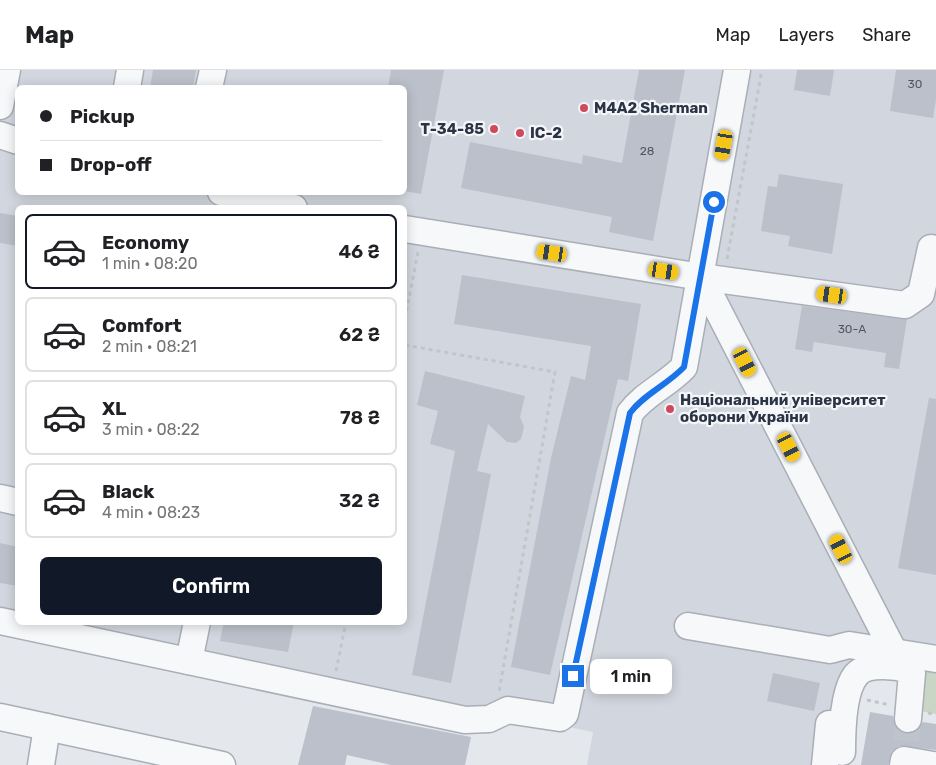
<!DOCTYPE html>
<html lang="en">
<head>
<meta charset="utf-8">
<style>
	:root { --surface:#fff; --page:#f2f2f2; --text:#202124; --muted:#757577; --line:#e0e0e0; --accent:#111827 }
	body { margin:0; font-family:Rubik,sans-serif; background:var(--page); color:var(--text); height:100vh; display:flex; flex-direction:column; font-size:19px; white-space:nowrap }
	* { box-sizing:border-box; margin:0 }
	p { font-size:16px; color:var(--muted) }
	.icon { flex:none; width:28px; height:28px; fill:none; stroke:currentColor; stroke-width:2; stroke-linecap:round; stroke-linejoin:round }
	.map { position:relative; flex:1; overflow:hidden }
	.sheet { position:absolute; left:15px; top:135px; width:392px; height:420px; display:flex; flex-direction:column; background:var(--surface); border-radius:8px; box-shadow:0 2px 12px #0003 }
	.sheet>* { flex:none }
	.guide { position:absolute; left:15px; top:15px; width:392px; height:110px; border-radius:8px; box-shadow:0 2px 12px #0003; display:grid; align-content:center; height:110px; padding:0 25px; background:var(--surface) }
	.end { position:absolute; width:22px; height:22px; margin:-11px; border:6px solid #1a73e8; background:#fff; box-shadow:0 0 0 2px #fff }
	.from { border-radius:50% }
	.bubble { position:absolute; height:35px; border-radius:8px; background:var(--surface); box-shadow:0 2px 12px #0003; font-size:16px; font-weight:600; line-height:35px; text-align:center }
	.car { position:absolute; width:15px; height:30px; margin:-15px -8px; border-radius:6px; box-shadow:0 0 4px 1px #0007; background:linear-gradient(#f5c518 24%,#345 0 40%,#f5c518 0 76%,#345 0 86%,#f5c518 0) }
	.guide b { display:flex; align-items:center; gap:18px; height:48px; font-size:19px }
	.guide b+b { border-top:1px solid var(--line) }
	.guide i { width:12px; height:12px; background:var(--text) }
	ul { padding:9px 0 0; list-style:none }
	li { display:flex; align-items:center; gap:15px; height:75px; margin:0 10px 8px; padding:0 15px; border:2px solid var(--line); border-radius:8px }
	li div { flex:1 }
	li b { display:block; font-size:19px }
	li em { font-style:normal; font-weight:600 }
	li.on { border-color:var(--accent) }
	li>.icon { width:45px; height:45px; stroke-width:1.5 }
	.primary-button { display:flex; gap:10px; margin-top:auto; padding:10px 25px }
	.primary-button a { flex:1; height:58px; border-radius:8px; background:var(--accent); color:#fff; font-size:20px; font-weight:600; line-height:58px; text-align:center }
	header { display:flex; align-items:center; gap:30px; box-sizing:border-box; height:70px; padding:0 25px; background:var(--surface); border-bottom:1px solid var(--line) }
	header strong { font-size:24px }
	nav { display:flex; gap:28px; margin-inline-start:auto; font-size:18px }
	.map>svg:first-child { display:block }
	.built { fill:#d2d6de; fill-rule:evenodd }
	.green { fill:#c9d6c5 }
	.building { fill:#bbc0ca }
	.lines { fill:none; stroke-linecap:round; stroke-linejoin:round }
	.minor-tunnel { stroke:#bfc3cb; stroke-width:26; stroke-dasharray:26 13; stroke-linecap:butt }
	.minor-casing { stroke:#a9aeb7; stroke-width:29 }
	.path { stroke:#c2c5cb; stroke-width:3; stroke-dasharray:4 4; stroke-linecap:butt }
	.minor { stroke:#f7f8fa; stroke-width:26 }
	.route { stroke:#1a73e8; stroke-width:6 }
	.poi-dot { fill:#d1495b; stroke:#f4f6f9; stroke-width:2 }
	.labels { text-anchor:middle; dominant-baseline:central; stroke-width:4.5; stroke-linejoin:round; paint-order:stroke }
	.number-label { font-size:12px; fill:#4f5766 }
	.poi-label { font-size:15px; font-weight:bold; fill:#2b3445; stroke:#f4f6f9; text-anchor:start }
</style>
</head>
<body>
<header>
<strong>Map</strong>
<nav><a>Map</a><a>Layers</a><a>Share</a></nav>
</header>
<div class="map">
<svg width="936" height="695" viewBox="0 0 936 695">
	<rect width="100%" height="100%" fill="#e4e7ec"/>
	<!-- built -->
	<path class="built" d="M 0,0 L 936,0 L 936,597 L 856,584 L 835,631 L 831,695 L 587,695 L 593,662 L 60,553 L 405,552 L 405,138 L 18,138 L 17,544 L 0,541 ZM 18,18 L 405,18 L 405,122 L 18,122 Z"/>
	<!-- green -->
	<polygon class="green" points="913,593 936,597 936,644 909,639"/>
	<!-- building -->
	<g class="building">
		<polygon points="153,0 196,0 193,18 150,18"/>
		<polygon points="391,0 444,0 421,124 405,121 405,18 388,18"/>
		<polygon points="639,0 685,0 653,171 609,162 612,147 461,118 470,72 582,94 583,85 622,93"/>
		<polygon points="797,0 834,0 830,26 794,20"/>
		<polygon points="896,0 936,0 936,29 933,48 890,41"/>
		<polygon points="779,104 843,114 832,184 788,176 790,166 761,161 768,116 777,117"/>
		<polygon points="0,143 18,146 18,176 0,173"/>
		<polygon points="462,205 641,234 628,311 618,309 550,605 511,597 551,388 571,306 585,310 591,276 454,254"/>
		<polygon points="802,236 907,249 899,299 884,297 886,283 814,272 812,282 795,279"/>
		<polygon points="425,301 525,326 520,347 524,357 521,369 516,373 507,372 488,354 477,401 491,404 451,613 412,605 455,381 430,374 438,341 417,335"/>
		<polygon points="929,328 936,329 936,505 898,498"/>
		<polygon points="0,473 18,477 18,516 0,513"/>
		<polygon points="224,552 294,552 288,582 220,571"/>
		<polygon points="773,603 820,613 814,641 767,631"/>
		<polygon points="313,636 471,667 465,695 391,695 347,685 345,695 298,695"/>
		<polygon points="870,642 893,646 895,656 899,661 906,664 915,662 923,652 936,654 936,680 899,676 892,681 888,695 861,695"/>
	</g>
	<g class="lines">
		<!-- minor-tunnel -->
		<polyline class="minor-tunnel" points="906,671 908,649"/>
		<defs>
			<g id="minor">
				<polyline points="127,18 130,0"/>
				<polyline points="209,18 213,0"/>
				<polyline points="0,36 7,0"/>
				<polyline points="0,65 18,71"/>
				<polyline points="221,122 294,138"/>
				<polyline points="405,159 701,207 905,235 921,224 931,178"/>
				<polyline points="701,207 894,582"/>
				<polyline points="0,428 18,432"/>
				<path d="M 0,551 L 465,650 L 489,649 L 508,640 L 560,648 L 565,644 L 630,343 C 644,324 667,315 684,297 L 737,0"/>
				<polyline points="688,556 830,580 849,575 936,589"/>
				<polyline points="189,591 197,552"/>
				<polyline points="0,647 222,695"/>
				<path d="M 842,682 C 842,662 843,621 856,605 C 867,592 896,596 910,600 L 912,603 L 908,649"/>
				<polyline points="41,695 47,657"/>
				<polyline points="825,695 829,654"/>
				<polyline points="903,695 904,690 933,695"/>
			</g>
		</defs>
		<!-- minor casing -->
		<use href="#minor" class="minor-casing"/>
		<!-- path -->
		<g class="path">
			<polyline points="727,189 762,0"/>
			<polyline points="405,249 418,182"/>
			<polyline points="405,275 555,302 499,622"/>
			<polyline points="336,601 346,552"/>
			<polyline points="867,630 890,635"/>
			<polyline points="928,643 936,644"/>
		</g>
		<!-- minor -->
		<use href="#minor" class="minor"/>
	</g>
	<g class="lines">
		<!-- route -->
		<path class="route" d="M 573,606 L 630,343 C 644,324 667,315 684,297 L 714,132"/>
	</g>
	<!-- markers -->
	<g class="poi-dot">
		<circle cx="584" cy="38" r="5"/>
		<circle cx="494" cy="59" r="5"/>
		<circle cx="520" cy="63" r="5"/>
		<circle cx="670" cy="339" r="5"/>
	</g>
	<g class="labels">
		<!-- number labels -->
		<g class="number-label">
			<text x="915" y="14">30</text>
			<text x="647" y="81">28</text>
			<text x="852" y="259">30-А</text>
		</g>
		<!-- poi labels -->
		<g class="poi-label">
			<text x="594" y="38">M4A2 Sherman</text>
			<text x="484" y="59" text-anchor="end">Т-34-85</text>
			<text x="530" y="63">ІС-2</text>
			<text x="680" y="330">Національний університет<tspan x="680" dy="17">оборони України</tspan></text>
		</g>
	</g>
</svg>
<i class="end from" style="left:714px;top:132px"></i>
<i class="end" style="left:573px;top:606px"></i>
<div class="bubble" style="left:590px;top:589px;width:82px">1 min</div>
<i class="car" style="left:724px;top:75px;rotate:190deg"></i>
<i class="car" style="left:552px;top:183px;rotate:279deg"></i>
<i class="car" style="left:664px;top:201px;rotate:99deg"></i>
<i class="car" style="left:832px;top:225px;rotate:278deg"></i>
<i class="car" style="left:745px;top:292px;rotate:153deg"></i>
<i class="car" style="left:789px;top:377px;rotate:153deg"></i>
<i class="car" style="left:841px;top:479px;rotate:333deg"></i>
<div class="guide">
<b><i class="from"></i>Pickup</b>
<b><i></i>Drop-off</b>
</div>
<section class="sheet">
<ul>
<li class="on"><svg class="icon" aria-label="car" viewBox="0 0 24 24"><path d="M5 17H2v-5l4-1 3-4h7l3 4 3 1v5h-3M9 17h6M6 11h13"/><circle cx="7" cy="17" r="2"/><circle cx="17" cy="17" r="2"/></svg><div><b>Economy</b><p>1 min · 08:20</p></div><em>46 ₴</em></li>
<li><svg class="icon" aria-label="car" viewBox="0 0 24 24"><path d="M5 17H2v-5l4-1 3-4h7l3 4 3 1v5h-3M9 17h6M6 11h13"/><circle cx="7" cy="17" r="2"/><circle cx="17" cy="17" r="2"/></svg><div><b>Comfort</b><p>2 min · 08:21</p></div><em>62 ₴</em></li>
<li><svg class="icon" aria-label="car" viewBox="0 0 24 24"><path d="M5 17H2v-5l4-1 3-4h7l3 4 3 1v5h-3M9 17h6M6 11h13"/><circle cx="7" cy="17" r="2"/><circle cx="17" cy="17" r="2"/></svg><div><b>XL</b><p>3 min · 08:22</p></div><em>78 ₴</em></li>
<li><svg class="icon" aria-label="car" viewBox="0 0 24 24"><path d="M5 17H2v-5l4-1 3-4h7l3 4 3 1v5h-3M9 17h6M6 11h13"/><circle cx="7" cy="17" r="2"/><circle cx="17" cy="17" r="2"/></svg><div><b>Black</b><p>4 min · 08:23</p></div><em>32 ₴</em></li>
</ul>
<div class="primary-button"><a>Confirm</a></div>
</section>
</div>
</body>
</html>
